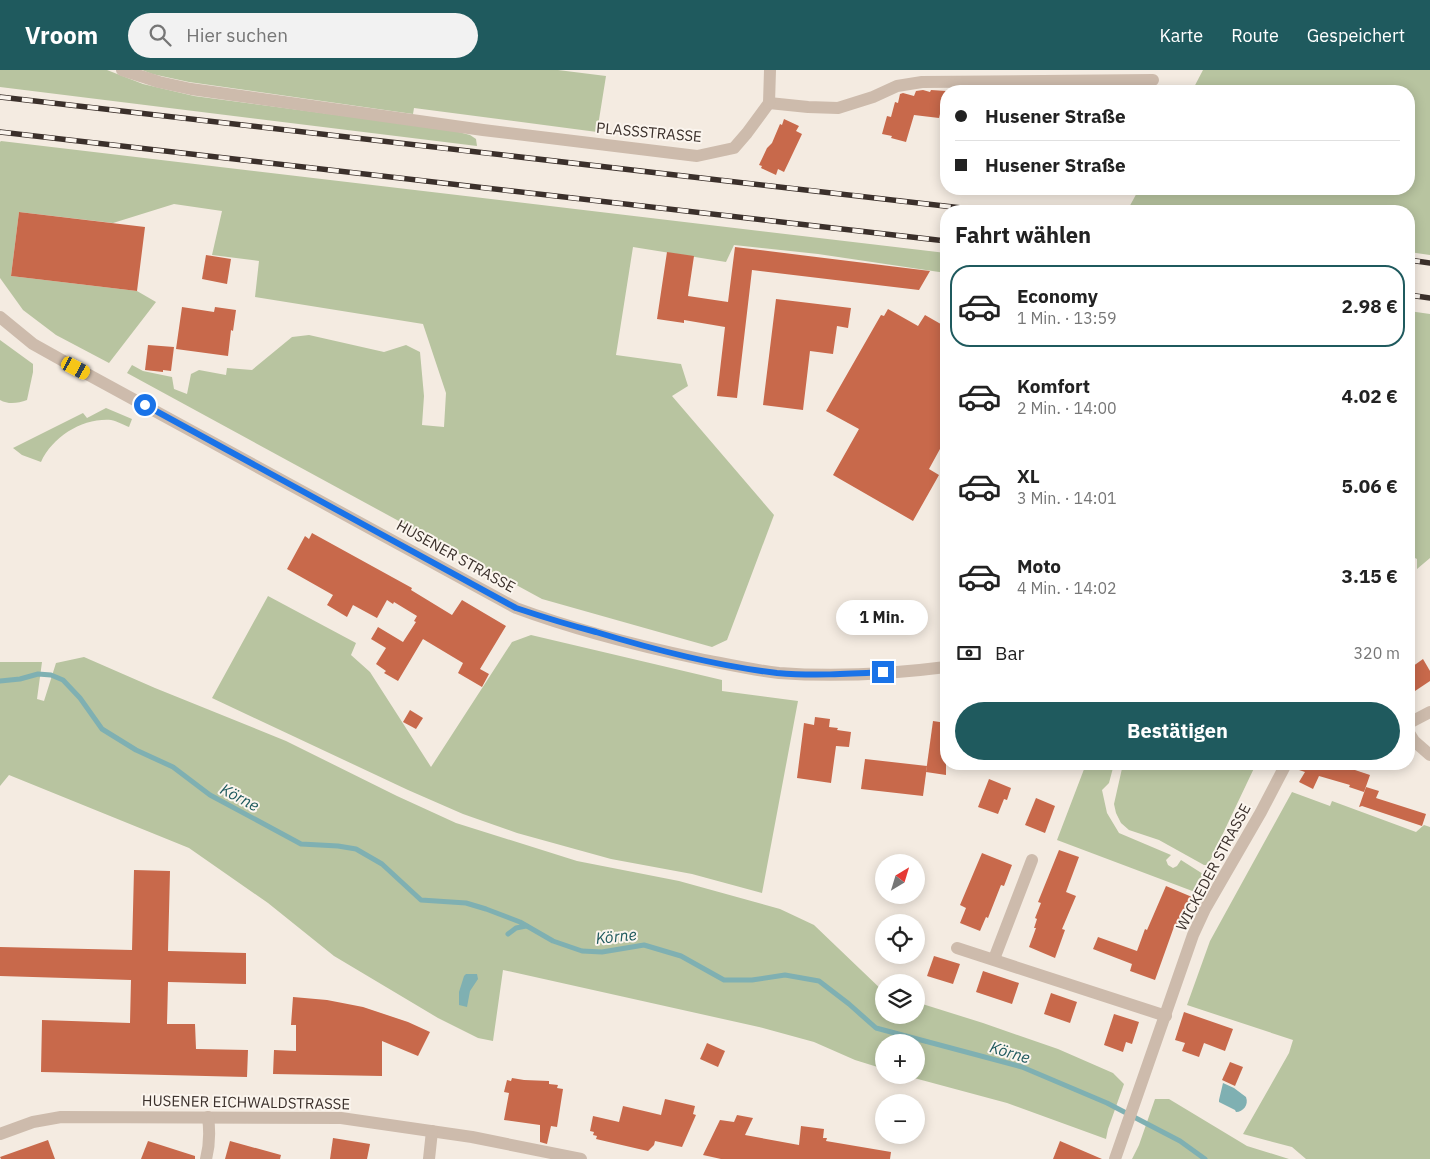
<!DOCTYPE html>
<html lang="de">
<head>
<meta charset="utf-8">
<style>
	:root { --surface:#fff; --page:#f2f2f2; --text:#222; --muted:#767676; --line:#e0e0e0; --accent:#1f5a5e }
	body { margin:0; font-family:"IBM Plex Sans",sans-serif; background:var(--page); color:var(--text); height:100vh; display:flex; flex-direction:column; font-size:19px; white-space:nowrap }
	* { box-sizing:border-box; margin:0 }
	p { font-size:16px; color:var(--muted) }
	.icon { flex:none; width:28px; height:28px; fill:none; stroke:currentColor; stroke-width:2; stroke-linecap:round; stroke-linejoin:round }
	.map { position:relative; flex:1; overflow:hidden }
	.side { position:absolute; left:940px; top:135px; width:475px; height:565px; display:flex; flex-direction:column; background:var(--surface); border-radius:20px; box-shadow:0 2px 12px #0003 }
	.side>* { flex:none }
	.top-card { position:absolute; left:940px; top:15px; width:475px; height:110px; border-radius:20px; box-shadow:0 2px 12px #0003; display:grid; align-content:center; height:110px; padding:0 15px; background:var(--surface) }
	.needle { width:32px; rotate:38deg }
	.tools { position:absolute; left:875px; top:784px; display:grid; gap:10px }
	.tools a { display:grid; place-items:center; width:50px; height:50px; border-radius:50%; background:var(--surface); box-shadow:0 2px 12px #0003; font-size:25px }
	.end { position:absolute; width:22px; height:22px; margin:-11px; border:6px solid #1a73e8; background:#fff; box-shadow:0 0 0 2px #fff }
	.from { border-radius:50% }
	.bubble { position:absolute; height:35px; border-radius:18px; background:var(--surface); box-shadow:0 2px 12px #0003; font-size:16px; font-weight:800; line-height:35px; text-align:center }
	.car { position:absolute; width:15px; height:30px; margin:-15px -8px; border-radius:6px; box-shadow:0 0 4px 1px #0007; background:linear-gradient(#f5c518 24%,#345 0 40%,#f5c518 0 76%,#345 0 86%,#f5c518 0) }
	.top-card b { display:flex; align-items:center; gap:18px; height:48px; font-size:19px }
	.top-card b+b { border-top:1px solid var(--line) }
	.top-card i { width:12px; height:12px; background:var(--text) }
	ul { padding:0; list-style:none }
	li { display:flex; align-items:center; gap:15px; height:82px; margin:0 10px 8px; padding:0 5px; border:2px solid transparent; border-radius:20px }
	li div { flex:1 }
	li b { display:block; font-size:19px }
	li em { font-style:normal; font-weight:800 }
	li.selected { border-color:var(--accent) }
	li>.icon { width:45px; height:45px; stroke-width:1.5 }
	h2 { padding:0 15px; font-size:22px; line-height:60px }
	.pay { display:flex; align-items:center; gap:12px; height:55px; padding:0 15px; font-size:19px }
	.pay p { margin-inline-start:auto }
	.primary-button { display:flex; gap:10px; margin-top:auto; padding:10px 15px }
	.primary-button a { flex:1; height:58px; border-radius:30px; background:var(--accent); color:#fff; font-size:20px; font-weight:800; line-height:58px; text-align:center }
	header { display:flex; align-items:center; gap:30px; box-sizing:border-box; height:70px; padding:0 25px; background:var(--accent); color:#fff }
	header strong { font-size:24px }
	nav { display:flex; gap:28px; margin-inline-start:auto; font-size:18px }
	.search { width:350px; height:45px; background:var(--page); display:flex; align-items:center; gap:12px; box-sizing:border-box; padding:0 18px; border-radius:28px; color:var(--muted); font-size:19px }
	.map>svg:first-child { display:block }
	.green { fill:#b8c4a0 }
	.water { fill:#7fb0b2 }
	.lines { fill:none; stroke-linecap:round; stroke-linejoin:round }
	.stream { stroke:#7fb0b2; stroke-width:5 }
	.building { fill:#c8694b }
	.minor { stroke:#cdbbac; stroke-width:12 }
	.tertiary { stroke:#cdbbac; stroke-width:12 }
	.rail-casing { stroke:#3b302b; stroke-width:5.5 }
	.rail { stroke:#fbf5ee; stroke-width:4; stroke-dasharray:11; stroke-linecap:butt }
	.route { stroke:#1a73e8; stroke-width:6 }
	.labels { text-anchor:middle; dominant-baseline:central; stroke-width:4; stroke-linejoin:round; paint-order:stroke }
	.street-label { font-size:15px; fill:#3b302b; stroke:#fbf5ee }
	.water-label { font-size:16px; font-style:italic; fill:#1f5a5e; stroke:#fbf5ee }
</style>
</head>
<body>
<header>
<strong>Vroom</strong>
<div class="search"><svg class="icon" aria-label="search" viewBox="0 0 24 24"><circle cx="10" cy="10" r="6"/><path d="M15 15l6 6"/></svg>Hier suchen</div>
<nav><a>Karte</a><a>Route</a><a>Gespeichert</a></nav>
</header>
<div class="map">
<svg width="1430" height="1089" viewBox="0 0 1430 1089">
	<rect width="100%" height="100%" fill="#f4ebe1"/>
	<!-- green -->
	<g class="green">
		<polygon points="0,0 107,0 143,14 194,26 451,60 470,65 476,69 477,76 0,17"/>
		<polygon points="142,0 558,0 606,6 597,62 414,38 413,44 189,12 152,4"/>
		<polygon points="1203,0 1430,0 1430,185 1409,182 1409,141 1127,141 1139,119 1409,119 1409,21 1192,21"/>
		<polygon points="1,71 946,183 946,203 818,184 734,175 726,192 633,177 616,285 681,294 688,316 672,326 774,445 727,570 712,577 542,529 127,303 132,295 143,301 172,307 174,319 187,324 191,304 199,300 226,305 227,298 252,300 292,267 309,265 384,282 406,275 420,282 424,326 422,355 444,357 446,323 423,254 255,227 259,191 212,185 222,141 174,134 113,153 19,142 11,206 137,221 156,232 109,293 56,265 23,240 0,208 0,72"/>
		<polygon points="1409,241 1430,244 1430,488 1417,499 1417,489 1409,485"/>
		<path d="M 0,270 L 33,294 L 33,302 L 27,330 C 18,333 9,335 0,330 Z"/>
		<path d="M 106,338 L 132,349 L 129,357 C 124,355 117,351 111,350 C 83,348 53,366 41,392 L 22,385 L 13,378 L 83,343 L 87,348 Z"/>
		<polygon points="268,526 356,573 351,585 370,602 431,697 512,572 531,565 722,610 722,621 798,631 762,823 692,804 611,789 517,763 463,744 408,720 212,628"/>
		<polygon points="84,587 155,618 286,671 397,726 456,753 577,791 679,811 780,839 814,855 884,922 884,945 916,945 916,932 983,953 1058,979 1113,1003 1124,1014 1108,1059 1106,1069 1007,1033 903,1005 916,1005 916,972 884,972 884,999 855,990 814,972 759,957 503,900 493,971 478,968 438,948 334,886 268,833 189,778 9,705 0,716 0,592 42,592 37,629 44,631 56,593"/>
		<polygon points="1086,694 1114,694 1109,713 1102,720 1107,743 1119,763 1171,785 1166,790 1168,795 1173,798 1177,796 1181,790 1203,804 1195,822 1057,770"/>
		<polygon points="1123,694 1256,694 1208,795 1204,795 1159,770 1129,760 1121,753 1116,743 1114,734"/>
		<polygon points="1292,722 1330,736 1332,731 1416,762 1424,755 1430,757 1430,1089 1306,1089 1292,1077 1243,1064 1289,983 1293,970 1187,935 1210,871"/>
		<polygon points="1155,1029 1169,1029 1247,1076 1289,1089 1132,1089 1139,1075"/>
	</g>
	<!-- water -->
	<g class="water">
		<polygon points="466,904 477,904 478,909 470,921 467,937 459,935 459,922 464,906"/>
		<path d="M 1223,1013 L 1234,1018 L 1246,1027 C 1249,1035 1243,1042 1236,1042 L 1235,1040 L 1219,1032 L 1219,1030 Z"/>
	</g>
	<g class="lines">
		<!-- stream -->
		<g class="stream">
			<polyline points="0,611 20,609 38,604 51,605 63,610 80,628 102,659 136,680 173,697 210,725 301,774 338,776 356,779 382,794 421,830 466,833 486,839 520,852 553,871 582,881 602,882 644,875 681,886 724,910 752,910 785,905 819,911 849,934 876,958 1022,997 1107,1033 1180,1071 1205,1089"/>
			<polyline points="508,864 516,858 526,856"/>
		</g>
	</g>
	<!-- building -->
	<g class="building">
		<polygon points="923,20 930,22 931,20 946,21 946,45 940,44 939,48 914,45 906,72 891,68 892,66 882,64 887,46 891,47 895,32 898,33 900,24 903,23 914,26 916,21"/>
		<polygon points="784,49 799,56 796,61 802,64 784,102 778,99 776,105 761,98 762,96 759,95 767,78 772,73 780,54 782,55"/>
		<polygon points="19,142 145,157 137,221 11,206"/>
		<polygon points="735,177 930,201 919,220 752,200 737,328 717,326 725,257 684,250 684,253 657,249 667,182 694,186 688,226 728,232"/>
		<polygon points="206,185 231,189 227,214 202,209"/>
		<polygon points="776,229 851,238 848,258 837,256 833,284 810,281 803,340 763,335"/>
		<polygon points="182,237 214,242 215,237 236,240 233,261 231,260 228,286 176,279"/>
		<polygon points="888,239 918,256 925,245 946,257 946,368 929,399 939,405 913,451 833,405 859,359 826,341 881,245 884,246"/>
		<polygon points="148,275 174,277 171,301 163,300 163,302 145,300"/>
		<polygon points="312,463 412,518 411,520 452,545 462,530 506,556 480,599 489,604 482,617 458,603 463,593 423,569 398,611 384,603 386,601 376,594 386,578 371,569 378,557 403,572 416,552 414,551 417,546 394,532 393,534 387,530 377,548 353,535 347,547 327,535 333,525 287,499 305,466 309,469"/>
		<polygon points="1423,589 1430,601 1430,611 1409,625 1409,599"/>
		<polygon points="410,640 423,648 416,659 403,652"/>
		<polygon points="815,647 830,649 829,657 838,658 837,660 851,662 849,677 836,676 831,713 797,708 804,653 814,655"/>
		<polygon points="933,651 946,653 946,705 926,702"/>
		<polygon points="865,689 927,696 923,726 861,719"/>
		<polygon points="1294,694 1342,694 1355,698 1355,700 1370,705 1364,722 1349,717 1350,715 1319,706 1313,719 1299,712 1305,702 1293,698"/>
		<polygon points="989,709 1011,718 1007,730 1004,729 998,744 978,737"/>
		<polygon points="1366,717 1379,721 1376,728 1426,744 1422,756 1362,736 1359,737"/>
		<polygon points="1036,728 1055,736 1045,763 1025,755"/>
		<polygon points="1059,780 1079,787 1066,822 1076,826 1062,859 1065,860 1055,888 1029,877 1036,858 1034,858 1037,849 1035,848 1041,833 1038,832"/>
		<polygon points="982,783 1012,795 1004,816 1001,815 988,848 986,847 980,861 960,853 966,838 960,835"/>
		<polygon points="134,800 170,801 168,881 246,883 246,914 168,912 167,954 195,954 196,979 248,980 247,1007 41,1002 42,950 130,953 131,910 0,906 0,877 132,880"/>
		<polygon points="1166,816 1192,827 1179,856 1175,854 1155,910 1130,901 1132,894 1093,879 1098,867 1137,881 1145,859 1147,860"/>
		<polygon points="934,886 960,894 953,914 927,906"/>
		<polygon points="983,901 1019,913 1012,934 976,922"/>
		<polygon points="1051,923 1077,932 1070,953 1044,944"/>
		<polygon points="293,927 327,930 363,937 408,952 430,962 418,986 382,971 382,1006 273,1004 274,980 296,981 296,955 291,955"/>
		<polygon points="1184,942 1233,959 1225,981 1204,973 1199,987 1182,981 1185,973 1175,970"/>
		<polygon points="1114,944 1139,952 1132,974 1126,972 1123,982 1104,975"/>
		<polygon points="707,973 725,981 718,997 700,989"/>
		<polygon points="1230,992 1243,997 1235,1016 1222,1010"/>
		<polygon points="512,1008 524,1010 549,1011 549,1014 558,1015 557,1018 563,1019 557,1057 551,1056 547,1074 540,1072 540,1055 504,1050 509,1023 504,1022 507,1010 511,1011"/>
		<polygon points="665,1029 695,1036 693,1044 696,1045 682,1077 655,1071 654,1075 648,1081 639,1079 596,1069 597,1066 593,1065 594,1062 590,1061 593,1046 619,1052 623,1036 661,1045"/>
		<polygon points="737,1045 753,1048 745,1065 799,1075 801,1056 824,1059 823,1068 827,1068 826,1071 891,1082 890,1089 721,1089 703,1085 720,1050 734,1052"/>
		<polygon points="333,1068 370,1074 367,1089 330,1089"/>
		<polygon points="48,1070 55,1089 1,1089 0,1087"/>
		<polygon points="148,1071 195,1086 195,1089 141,1089"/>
		<polygon points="230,1071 281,1085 280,1089 225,1089"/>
		<polygon points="1060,1071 1102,1089 1053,1089"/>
	</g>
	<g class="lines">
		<!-- minor -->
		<g class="minor">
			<polyline points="122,0 159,12 191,19 483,60 697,86 734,78 747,63 769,33"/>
			<polyline points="769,33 808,37 838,38 873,27 897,16 922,12 1153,10"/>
			<polyline points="769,33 770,0"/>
			<polyline points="1409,663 1414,671 1430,685"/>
			<polyline points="957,878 1166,946"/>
			<polyline points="994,889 1032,790"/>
			<polyline points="0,1064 33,1052 61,1047 341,1048 472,1067 581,1089"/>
			<path d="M 206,1089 C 210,1074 210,1062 208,1047"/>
			<polyline points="429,1089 432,1061"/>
			<polyline points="1115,1089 1193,865 1205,839 1261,742 1286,694"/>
		</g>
		<!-- tertiary -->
		<g class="tertiary">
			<path d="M 0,247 L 33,274 L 76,298 L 516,538 C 575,560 639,576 700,589 C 726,594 752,600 779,603 C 833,607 892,604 946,597"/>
			<polyline points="1409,653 1430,642"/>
		</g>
		<defs>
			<g id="rail">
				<polyline points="0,27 988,141"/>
				<polyline points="0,62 946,171"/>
				<polyline points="1409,190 1430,193"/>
				<polyline points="1409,225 1430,228"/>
			</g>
		</defs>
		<!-- rail casing -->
		<use href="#rail" class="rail-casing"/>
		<!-- rail -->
		<use href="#rail" class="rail"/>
	</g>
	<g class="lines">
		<!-- route -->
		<path class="route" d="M 145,335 L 516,538 C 543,547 569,555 596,562 C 655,580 716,596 777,603 C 812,606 848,604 883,602"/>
	</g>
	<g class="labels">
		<!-- street labels -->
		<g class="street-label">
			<text transform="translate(649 62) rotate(5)">PLASSSTRASSE</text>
			<text transform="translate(456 486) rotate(29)">HUSENER STRASSE</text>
			<text transform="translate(1213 797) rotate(-62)">WICKEDER STRASSE</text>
			<text transform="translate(246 1032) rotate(1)">HUSENER EICHWALDSTRASSE</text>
		</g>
		<!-- water labels -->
		<g class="water-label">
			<text transform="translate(240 727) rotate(28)">Körne</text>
			<text transform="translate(616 866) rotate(-6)">Körne</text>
			<text transform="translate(1010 982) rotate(17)">Körne</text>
		</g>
	</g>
</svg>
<div class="tools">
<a><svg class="needle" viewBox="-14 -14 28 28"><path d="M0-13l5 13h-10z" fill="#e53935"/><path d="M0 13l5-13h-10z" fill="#767676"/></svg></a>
<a><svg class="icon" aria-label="locate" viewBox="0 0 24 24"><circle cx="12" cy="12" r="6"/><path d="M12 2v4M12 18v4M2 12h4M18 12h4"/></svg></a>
<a><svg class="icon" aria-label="layers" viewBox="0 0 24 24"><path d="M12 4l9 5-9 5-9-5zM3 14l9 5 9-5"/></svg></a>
<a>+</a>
<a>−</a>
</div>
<i class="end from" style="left:145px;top:335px"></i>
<i class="end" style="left:883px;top:602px"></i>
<div class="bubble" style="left:836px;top:530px;width:92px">1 Min.</div>
<i class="car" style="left:76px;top:298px;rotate:118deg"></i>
<div class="top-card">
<b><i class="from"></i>Husener Straße</b>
<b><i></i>Husener Straße</b>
</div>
<section class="side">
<h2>Fahrt wählen</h2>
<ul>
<li class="selected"><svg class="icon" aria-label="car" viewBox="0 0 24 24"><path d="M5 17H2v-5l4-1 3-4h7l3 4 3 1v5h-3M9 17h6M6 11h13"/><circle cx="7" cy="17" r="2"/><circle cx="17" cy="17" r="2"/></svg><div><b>Economy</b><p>1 Min. · 13:59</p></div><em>2.98 €</em></li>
<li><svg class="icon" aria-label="car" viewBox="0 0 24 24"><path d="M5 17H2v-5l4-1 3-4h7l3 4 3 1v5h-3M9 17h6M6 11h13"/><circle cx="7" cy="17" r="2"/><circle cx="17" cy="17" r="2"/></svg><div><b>Komfort</b><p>2 Min. · 14:00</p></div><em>4.02 €</em></li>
<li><svg class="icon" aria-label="car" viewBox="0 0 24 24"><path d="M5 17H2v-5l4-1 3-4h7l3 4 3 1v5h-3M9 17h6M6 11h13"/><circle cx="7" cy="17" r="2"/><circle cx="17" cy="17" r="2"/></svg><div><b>XL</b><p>3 Min. · 14:01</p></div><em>5.06 €</em></li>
<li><svg class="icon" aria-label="car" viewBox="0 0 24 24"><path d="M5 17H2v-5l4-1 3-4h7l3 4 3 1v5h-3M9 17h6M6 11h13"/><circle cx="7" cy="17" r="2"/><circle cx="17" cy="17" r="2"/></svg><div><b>Moto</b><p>4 Min. · 14:02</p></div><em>3.15 €</em></li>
</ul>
<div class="pay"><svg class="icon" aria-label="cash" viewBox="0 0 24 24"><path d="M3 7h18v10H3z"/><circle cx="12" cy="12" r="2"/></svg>Bar<p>320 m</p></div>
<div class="primary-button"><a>Bestätigen</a></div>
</section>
</div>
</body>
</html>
